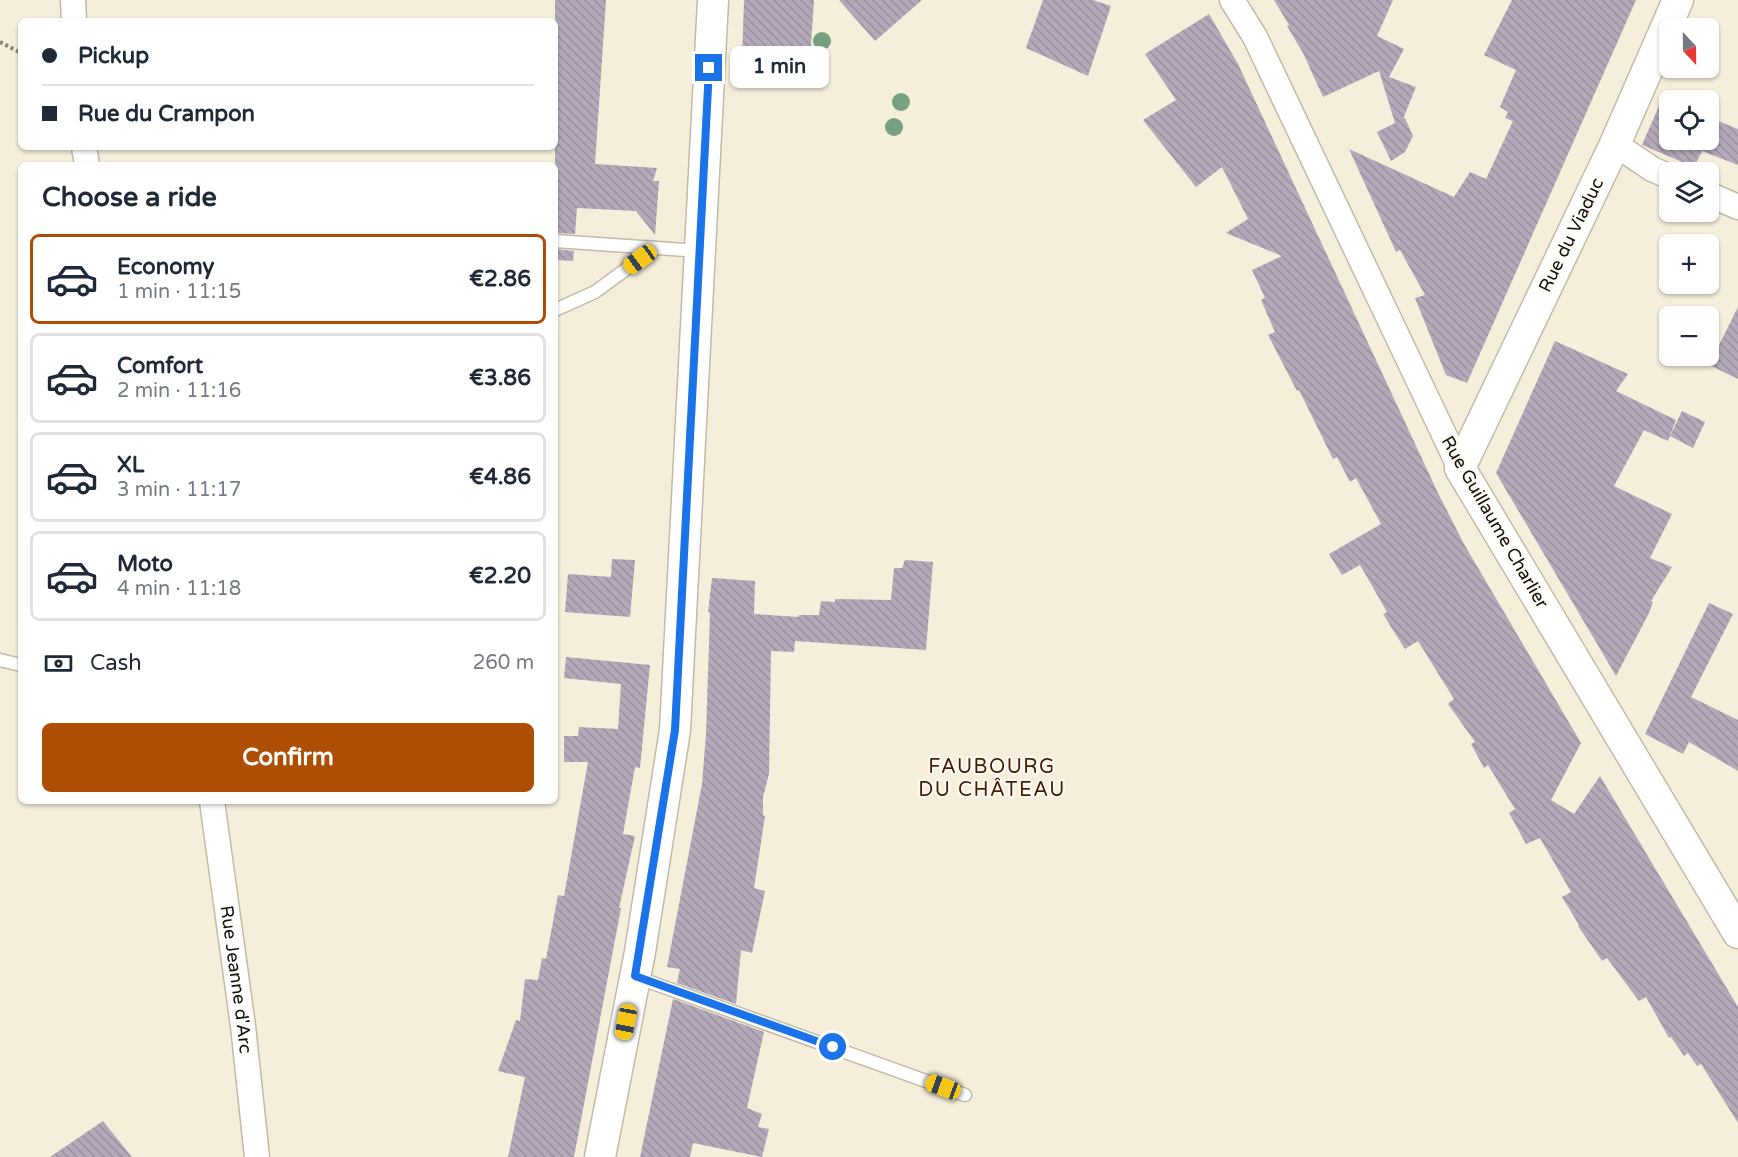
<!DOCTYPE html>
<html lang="en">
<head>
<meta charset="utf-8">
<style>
	:root { --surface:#fff; --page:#f6f6f7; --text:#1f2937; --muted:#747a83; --line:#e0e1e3; --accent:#ae4e05 }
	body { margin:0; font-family:"Varela Round",sans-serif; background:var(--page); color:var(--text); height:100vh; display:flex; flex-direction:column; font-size:22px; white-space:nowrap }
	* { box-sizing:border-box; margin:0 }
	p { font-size:20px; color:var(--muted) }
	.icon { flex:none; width:33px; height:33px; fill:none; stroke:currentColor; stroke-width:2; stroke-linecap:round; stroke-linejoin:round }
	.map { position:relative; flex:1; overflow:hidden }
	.details { position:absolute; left:18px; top:162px; width:540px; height:642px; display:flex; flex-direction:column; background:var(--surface); border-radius:9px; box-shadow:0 2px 4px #0004 }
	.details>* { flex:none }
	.top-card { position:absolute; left:18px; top:18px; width:540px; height:132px; border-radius:9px; box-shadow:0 2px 4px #0004; display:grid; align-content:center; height:132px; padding:0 24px; background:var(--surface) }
	.needle { width:39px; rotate:158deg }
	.fabs { position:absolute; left:1659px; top:18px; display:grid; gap:12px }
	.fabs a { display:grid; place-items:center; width:60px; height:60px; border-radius:9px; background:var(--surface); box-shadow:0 2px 4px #0004; font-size:30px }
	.end { position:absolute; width:27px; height:27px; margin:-14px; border:8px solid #1a73e8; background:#fff; box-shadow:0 0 0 3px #fff }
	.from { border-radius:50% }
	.bubble { position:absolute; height:42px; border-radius:9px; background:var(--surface); box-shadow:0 2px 4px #0004; font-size:20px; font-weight:700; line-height:42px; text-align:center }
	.car { position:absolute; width:18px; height:36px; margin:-18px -9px; border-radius:8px; box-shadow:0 0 4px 2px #0007; background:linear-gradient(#f5c518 24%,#345 0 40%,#f5c518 0 76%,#345 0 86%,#f5c518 0) }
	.top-card b { display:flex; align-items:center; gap:21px; height:57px; font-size:22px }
	.top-card b+b { border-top:2px solid var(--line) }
	.top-card i { width:15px; height:15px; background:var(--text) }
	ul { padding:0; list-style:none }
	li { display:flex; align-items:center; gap:18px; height:90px; margin:0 12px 9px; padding:0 12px; border:3px solid var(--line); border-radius:9px }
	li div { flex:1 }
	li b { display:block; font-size:22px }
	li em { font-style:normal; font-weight:700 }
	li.active { border-color:var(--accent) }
	li>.icon { width:54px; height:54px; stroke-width:1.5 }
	h2 { padding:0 24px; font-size:27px; line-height:72px }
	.pay { display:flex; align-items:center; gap:15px; height:66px; padding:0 24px; font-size:22px }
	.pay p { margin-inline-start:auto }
	.cta { display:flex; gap:12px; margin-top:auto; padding:12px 24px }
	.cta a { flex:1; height:69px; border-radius:9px; background:var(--accent); color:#fff; font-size:24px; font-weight:700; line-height:69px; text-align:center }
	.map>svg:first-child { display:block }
	.building { fill:url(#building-back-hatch) }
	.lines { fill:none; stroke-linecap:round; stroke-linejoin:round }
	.service-casing { stroke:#c2bba9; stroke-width:15 }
	.minor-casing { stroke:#c2bba9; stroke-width:27 }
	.tertiary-casing { stroke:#c2bba9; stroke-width:33 }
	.path { stroke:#888477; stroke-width:4; stroke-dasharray:3 3; stroke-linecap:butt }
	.service { stroke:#fff; stroke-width:12 }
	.minor { stroke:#fff; stroke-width:24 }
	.tertiary { stroke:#fff; stroke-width:30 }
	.tree { fill:#75a182 }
	.route { stroke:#1a73e8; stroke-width:8 }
	.labels { text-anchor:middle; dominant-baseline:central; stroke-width:4.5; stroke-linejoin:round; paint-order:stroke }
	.street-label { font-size:18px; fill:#13100a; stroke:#fefbf4 }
	.neighbourhood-label { font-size:20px; letter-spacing:1.5px; fill:#481a00; stroke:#fefbf4 }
</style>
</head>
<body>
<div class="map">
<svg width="1738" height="1157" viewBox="0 0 1738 1157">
	<defs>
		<pattern id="building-back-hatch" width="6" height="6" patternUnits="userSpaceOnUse" patternTransform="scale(1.5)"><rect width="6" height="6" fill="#b4a9b9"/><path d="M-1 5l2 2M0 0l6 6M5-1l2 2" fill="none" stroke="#9a909e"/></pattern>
	</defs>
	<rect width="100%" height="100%" fill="#f4eedb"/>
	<!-- building -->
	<g class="building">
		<polygon points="555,0 606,0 595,164 657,168 653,181 659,181 655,235 636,211 577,208 575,234 555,233"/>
		<polygon points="744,0 814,0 810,60 775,59 776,78 742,62"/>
		<polygon points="839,0 922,0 875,41"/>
		<polygon points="1043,0 1093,0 1111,6 1088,76 1026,48"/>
		<polygon points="1274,0 1393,0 1377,36 1404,49 1389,77 1416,87 1403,119 1405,118 1413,136 1405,152 1391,161 1377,132 1395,123 1379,71 1323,97 1303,53 1287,26 1289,25"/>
		<polygon points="1512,0 1636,0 1467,383 1446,375 1415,298 1425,295 1400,250 1396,252 1349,149 1454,197 1470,172 1486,179 1513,121 1505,118 1508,112 1500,107 1516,70 1484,55"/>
		<polygon points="1209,14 1238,64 1438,493 1464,544 1581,743 1551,800 1574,814 1600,776 1738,1007 1738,1123 1701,1064 1697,1066 1688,1053 1684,1056 1671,1037 1669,1038 1646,997 1639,1001 1607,958 1602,961 1578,926 1579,925 1562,897 1571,892 1540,838 1526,844 1509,813 1515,809 1488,765 1484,768 1471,744 1475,742 1448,704 1454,699 1418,641 1405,649 1383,614 1387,612 1360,565 1342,575 1329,554 1381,524 1356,478 1350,482 1337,457 1333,459 1299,390 1297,391 1268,335 1275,332 1261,300 1265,298 1252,270 1282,256 1226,233 1248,219 1222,167 1196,187 1143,120 1176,100 1145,54"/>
		<polygon points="1662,99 1670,102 1670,140 1708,140 1708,117 1738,129 1738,165 1702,151 1694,167 1642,145"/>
		<polygon points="555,249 574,251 573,261 555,260"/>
		<polygon points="1738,307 1738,379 1709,365"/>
		<polygon points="1555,341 1628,374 1616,391 1676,420 1668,441 1644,430 1614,486 1672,514 1650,558 1672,567 1651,601 1653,602 1649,613 1616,676 1496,473"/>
		<polygon points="1682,411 1705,422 1693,448 1670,436"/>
		<polygon points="612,559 635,560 630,617 565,612 568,574 611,577"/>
		<polygon points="905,560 933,562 926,650 795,641 794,652 771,651 769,774 763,797 763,815 765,816 754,888 765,891 752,953 741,950 736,1004 677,983 680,969 667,967 702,784 706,734 710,613 708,612 712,578 755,581 754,614 798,617 799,615 819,615 821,601 835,602 835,599 891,600 894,568 902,568"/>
		<polygon points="1709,603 1733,614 1691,697 1738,720 1738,771 1689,742 1683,754 1645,734"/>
		<polygon points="566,657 650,665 640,768 635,767 623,834 635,836 619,908 621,908 574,1157 508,1157 525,1077 498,1071 516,1020 520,1021 525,979 538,980 542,958 546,959 558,895 564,896 588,762 564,762 564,736 578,736 579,727 618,729 621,684 564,678"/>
		<polygon points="673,999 764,1032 747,1108 762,1114 758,1127 769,1129 762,1157 693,1143 690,1157 640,1157"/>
		<polygon points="103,1121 132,1157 50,1157"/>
	</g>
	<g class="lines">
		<defs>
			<g id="service">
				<polyline points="555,241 700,251"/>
				<polyline points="555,310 595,292 655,248"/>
				<polyline points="0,660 21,665"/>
				<polyline points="636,977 965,1095"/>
			</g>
			<g id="minor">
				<polyline points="73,0 74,21"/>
				<polyline points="1232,0 1255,37 1460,468"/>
				<polyline points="1615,144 1652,169 1670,177"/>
				<polyline points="84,147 87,165"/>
				<polyline points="1708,194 1738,207"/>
				<path id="s1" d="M 212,801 L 243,1026 L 257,1157"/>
			</g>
			<g id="tertiary">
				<polyline points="1678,0 1615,144 1460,468 1738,933"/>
				<polyline points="600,1157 640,952 675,730 713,0"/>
			</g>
		</defs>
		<!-- service casing -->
		<use href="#service" class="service-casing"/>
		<!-- minor casing -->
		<use href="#minor" class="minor-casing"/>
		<!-- tertiary casing -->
		<use href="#tertiary" class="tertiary-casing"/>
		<!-- path -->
		<polyline class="path" points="0,42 21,53"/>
		<!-- service -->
		<use href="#service" class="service"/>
		<!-- minor -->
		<use href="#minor" class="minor"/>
		<!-- tertiary -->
		<use href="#tertiary" class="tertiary"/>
	</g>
	<!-- trees -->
	<g class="tree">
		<circle cx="822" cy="41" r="9"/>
		<circle cx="901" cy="102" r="9"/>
		<circle cx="894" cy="127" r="9"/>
	</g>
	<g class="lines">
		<!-- route -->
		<polyline class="route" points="709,68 675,730 635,976 833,1047"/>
	</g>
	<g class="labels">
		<!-- street labels -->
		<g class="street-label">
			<text transform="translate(1571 235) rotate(-64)">Rue du Viaduc</text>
			<text transform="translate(1495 522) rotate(60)">Rue Guillaume Charlier</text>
			<text stroke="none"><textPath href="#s1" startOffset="180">Rue Jeanne d'Arc</textPath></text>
		</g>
		<!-- neighbourhood labels -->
		<g class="neighbourhood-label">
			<text x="992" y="767">FAUBOURG<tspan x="992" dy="23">DU CHÂTEAU</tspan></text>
		</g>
	</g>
</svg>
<div class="fabs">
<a><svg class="needle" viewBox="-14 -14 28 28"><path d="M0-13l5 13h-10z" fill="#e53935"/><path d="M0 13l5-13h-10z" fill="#747a83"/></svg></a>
<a><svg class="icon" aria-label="locate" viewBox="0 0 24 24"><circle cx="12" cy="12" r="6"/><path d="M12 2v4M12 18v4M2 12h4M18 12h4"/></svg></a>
<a><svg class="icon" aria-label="layers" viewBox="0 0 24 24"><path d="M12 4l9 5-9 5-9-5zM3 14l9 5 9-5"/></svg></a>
<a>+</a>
<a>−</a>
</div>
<i class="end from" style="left:833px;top:1047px"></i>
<i class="end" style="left:709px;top:68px"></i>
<div class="bubble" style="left:730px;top:46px;width:99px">1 min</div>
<i class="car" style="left:640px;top:259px;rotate:234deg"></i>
<i class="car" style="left:626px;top:1022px;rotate:191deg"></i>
<i class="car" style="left:943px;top:1087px;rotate:290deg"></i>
<div class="top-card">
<b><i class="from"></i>Pickup</b>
<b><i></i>Rue du Crampon</b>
</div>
<section class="details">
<h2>Choose a ride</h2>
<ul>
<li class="active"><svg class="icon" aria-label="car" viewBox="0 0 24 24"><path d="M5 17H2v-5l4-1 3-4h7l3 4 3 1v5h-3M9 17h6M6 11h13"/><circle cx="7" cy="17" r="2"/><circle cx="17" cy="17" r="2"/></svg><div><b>Economy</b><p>1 min · 11:15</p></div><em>€2.86</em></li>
<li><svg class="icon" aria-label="car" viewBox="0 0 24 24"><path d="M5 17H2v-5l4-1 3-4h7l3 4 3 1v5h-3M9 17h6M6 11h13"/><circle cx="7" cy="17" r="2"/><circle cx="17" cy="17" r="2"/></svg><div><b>Comfort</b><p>2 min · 11:16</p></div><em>€3.86</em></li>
<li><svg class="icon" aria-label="car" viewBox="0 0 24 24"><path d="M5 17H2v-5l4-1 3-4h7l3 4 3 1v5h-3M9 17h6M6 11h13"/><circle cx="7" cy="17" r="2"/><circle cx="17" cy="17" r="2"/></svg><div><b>XL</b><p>3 min · 11:17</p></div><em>€4.86</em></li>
<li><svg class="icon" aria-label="car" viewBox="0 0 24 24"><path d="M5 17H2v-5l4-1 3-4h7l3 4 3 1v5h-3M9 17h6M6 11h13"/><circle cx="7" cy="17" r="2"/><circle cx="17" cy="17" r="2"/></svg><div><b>Moto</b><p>4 min · 11:18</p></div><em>€2.20</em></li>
</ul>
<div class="pay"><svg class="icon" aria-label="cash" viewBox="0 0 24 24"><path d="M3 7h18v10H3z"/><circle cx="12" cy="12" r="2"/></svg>Cash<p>260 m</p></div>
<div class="cta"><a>Confirm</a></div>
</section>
</div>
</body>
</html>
